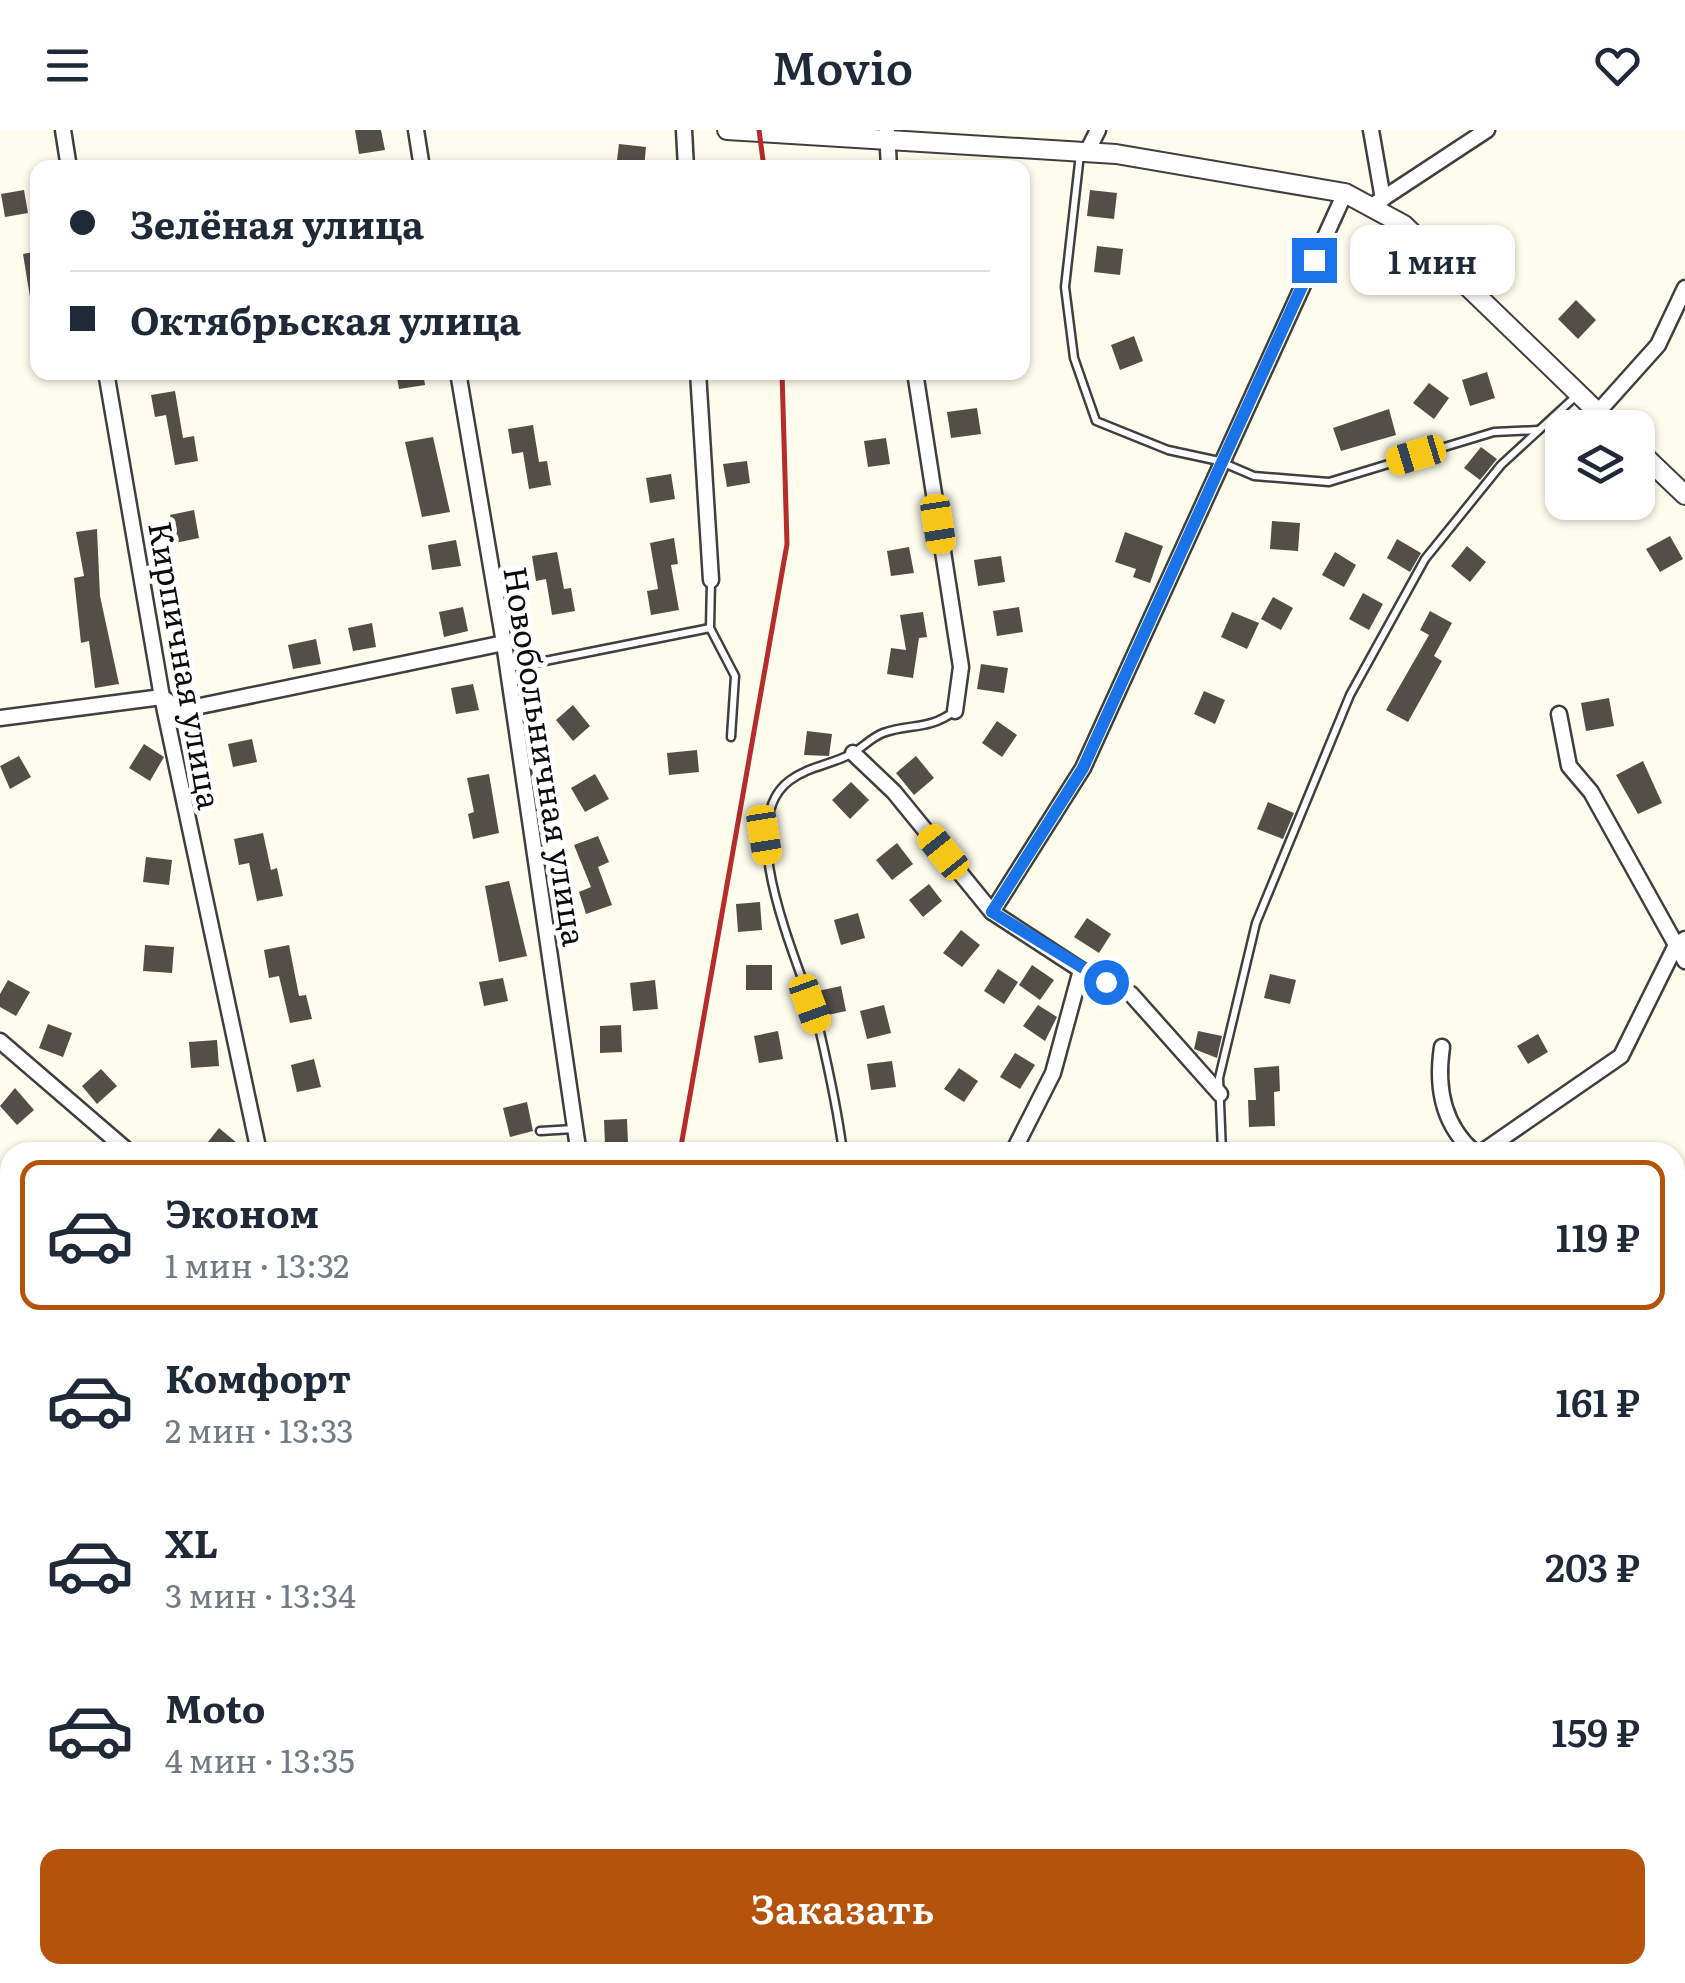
<!DOCTYPE html>
<html lang="ru">
<head>
<meta charset="utf-8">
<style>
	:root { --surface:#fff; --page:#f2f2f3; --text:#1f2937; --muted:#747a83; --line:#e0e1e3; --accent:#b45309 }
	body { margin:0; font-family:Literata,serif; background:var(--page); color:var(--text); height:100vh; display:flex; flex-direction:column; font-size:38px; white-space:nowrap }
	* { box-sizing:border-box; margin:0 }
	p { font-size:32px; color:var(--muted) }
	.icon { flex:none; width:55px; height:55px; fill:none; stroke:currentColor; stroke-width:2; stroke-linecap:round; stroke-linejoin:round }
	.map { position:relative; flex:1; overflow:hidden }
	.details { position:absolute; left:0px; top:1012px; width:1685px; height:842px; display:flex; flex-direction:column; background:var(--surface); border-radius:30px 30px 0 0; box-shadow:0 2px 8px #0004 }
	.details>* { flex:none }
	.banner { position:absolute; left:30px; top:30px; width:1000px; height:220px; border-radius:20px; box-shadow:0 2px 8px #0004; display:grid; align-content:center; height:220px; padding:0 40px; background:var(--surface) }
	.tools { position:absolute; left:1545px; top:280px; display:grid; gap:20px }
	.tools a { display:grid; place-items:center; width:110px; height:110px; border-radius:20px; background:var(--surface); box-shadow:0 2px 8px #0004; font-size:50px }
	.end { position:absolute; width:45px; height:45px; margin:-22px; border:12px solid #1a73e8; background:#fff; box-shadow:0 0 0 5px #fff }
	.from { border-radius:50% }
	.bubble { position:absolute; height:70px; border-radius:20px; background:var(--surface); box-shadow:0 2px 8px #0004; font-size:32px; font-weight:600; line-height:70px; text-align:center }
	.car { position:absolute; width:30px; height:60px; margin:-30px -15px; border-radius:12px; box-shadow:0 0 8px 2px #0007; background:linear-gradient(#f5c518 24%,#345 0 40%,#f5c518 0 76%,#345 0 86%,#f5c518 0) }
	.banner b { display:flex; align-items:center; gap:35px; height:95px; font-size:38px }
	.banner b+b { border-top:2px solid var(--line) }
	.banner i { width:25px; height:25px; background:var(--text) }
	ul { padding:18px 0 0; list-style:none }
	li { display:flex; align-items:center; gap:30px; height:150px; margin:0 20px 15px; padding:0 20px; border:5px solid transparent; border-radius:20px }
	li div { flex:1 }
	li b { display:block; font-size:38px }
	li em { font-style:normal; font-weight:600 }
	li.selected { border-color:var(--accent) }
	li>.icon { width:90px; height:90px; stroke-width:1.5 }
	.action { display:flex; gap:20px; margin-top:auto; padding:20px 40px }
	.action a { flex:1; height:115px; border-radius:20px; background:var(--accent); color:#fff; font-size:40px; font-weight:600; line-height:115px; text-align:center }
	header { display:flex; justify-content:space-between; align-items:center; height:130px; padding:0 40px; background:var(--surface); font-size:45px; font-weight:600 }
	.map>svg:first-child { display:block }
	.water { fill:#b3d8f3; stroke:#3e89c7; stroke-width:2.5 }
	.building { fill:#544e49 }
	.lines { fill:none; stroke-linecap:round; stroke-linejoin:round }
	.service-casing { stroke:#3f3f3f; stroke-width:11 }
	.minor-casing { stroke:#3f3f3f; stroke-width:19 }
	.tertiary-casing { stroke:#3f3f3f; stroke-width:22 }
	.path { stroke:#2e2e2e; stroke-width:2.5; stroke-dasharray:10 5; stroke-linecap:butt }
	.service { stroke:#fff; stroke-width:6 }
	.minor { stroke:#fff; stroke-width:14 }
	.tertiary { stroke:#fff; stroke-width:18 }
	.rail { stroke:#b52c2b; stroke-width:5 }
	.route { stroke:#1a73e8; stroke-width:12 }
	.labels { text-anchor:middle; dominant-baseline:central; stroke-width:10; stroke-linejoin:round; paint-order:stroke }
	.street-label { font-size:32px; fill:#0c0c0c; stroke:#fff }
</style>
</head>
<body>
<header><svg class="icon" aria-label="menu" viewBox="0 0 24 24"><path d="M4 6h16M4 12h16M4 18h16"/></svg>Movio<svg class="icon" aria-label="heart" viewBox="0 0 24 24"><path d="M12 20l-8-8c-3-5 5-10 8-4 3-6 11-1 8 4z"/></svg></header>
<div class="map">
<svg width="1685" height="1853" viewBox="0 0 1685 1853">
	<rect width="100%" height="100%" fill="#fefcec"/>
	<!-- water -->
	<polygon class="water" points="1675,1745 1685,1748 1685,1853 1183,1853 1187,1845 1675,1845"/>
	<!-- building -->
	<g class="building">
		<polygon points="355,0 381,0 385,20 359,24"/>
		<polygon points="619,14 646,17 644,38 616,38"/>
		<polygon points="24,60 28,83 5,87 1,64"/>
		<polygon points="1090,60 1117,63 1114,89 1087,86"/>
		<polygon points="1097,116 1123,119 1120,145 1094,142"/>
		<polygon points="38,121 38,166 30,167 23,124"/>
		<polygon points="1576,170 1596,190 1578,209 1558,189"/>
		<polygon points="1134,206 1143,231 1120,240 1111,215"/>
		<polygon points="396,242 423,242 425,255 399,259"/>
		<polygon points="1487,242 1495,268 1470,276 1462,250"/>
		<polygon points="1429,253 1449,268 1434,289 1413,273"/>
		<polygon points="175,261 183,308 194,306 198,331 175,335 166,285 155,287 151,265"/>
		<polygon points="977,278 981,304 951,308 947,282"/>
		<polygon points="1389,279 1396,305 1341,321 1333,298"/>
		<polygon points="533,295 539,332 547,331 551,355 529,359 523,322 512,324 508,299"/>
		<polygon points="433,307 450,382 422,387 405,312"/>
		<polygon points="886,308 890,334 868,337 864,311"/>
		<polygon points="1481,317 1497,329 1480,350 1464,338"/>
		<polygon points="747,331 750,353 727,357 723,334"/>
		<polygon points="671,344 675,369 650,373 646,348"/>
		<polygon points="194,380 199,408 175,413 170,385"/>
		<polygon points="1272,391 1300,393 1298,421 1270,419"/>
		<polygon points="97,399 100,466 119,554 95,558 89,511 81,513 74,448 84,446 76,402"/>
		<polygon points="1125,402 1163,416 1150,453 1133,447 1136,439 1115,432"/>
		<polygon points="1670,406 1683,429 1660,442 1646,419"/>
		<polygon points="674,408 678,434 671,435 679,480 651,485 647,461 658,459 650,413"/>
		<polygon points="1397,409 1421,423 1410,442 1387,428"/>
		<polygon points="456,410 461,436 432,440 428,415"/>
		<polygon points="1467,416 1486,432 1470,452 1451,436"/>
		<polygon points="909,417 914,443 891,446 887,421"/>
		<polygon points="557,422 564,459 571,458 575,481 552,485 546,449 536,451 532,426"/>
		<polygon points="1335,422 1356,435 1344,457 1322,445"/>
		<polygon points="1001,426 1005,452 978,456 974,430"/>
		<polygon points="1363,463 1383,474 1369,500 1349,489"/>
		<polygon points="1273,467 1293,478 1281,500 1261,489"/>
		<polygon points="463,477 468,501 444,507 439,482"/>
		<polygon points="1019,477 1023,502 997,506 993,481"/>
		<polygon points="1430,481 1452,493 1434,526 1442,531 1408,592 1386,580 1429,505 1420,500"/>
		<polygon points="923,482 927,507 919,508 913,548 887,544 891,518 906,520 900,485"/>
		<polygon points="1232,482 1259,493 1247,519 1221,507"/>
		<polygon points="372,493 376,517 353,521 348,498"/>
		<polygon points="316,509 321,534 293,539 288,515"/>
		<polygon points="981,534 1008,538 1004,563 977,559"/>
		<polygon points="473,554 479,580 456,584 451,558"/>
		<polygon points="1204,561 1225,570 1215,594 1194,584"/>
		<polygon points="1609,568 1614,596 1586,601 1581,573"/>
		<polygon points="573,575 590,596 573,611 556,590"/>
		<polygon points="997,591 1017,605 1002,627 982,613"/>
		<polygon points="807,601 832,604 829,626 804,625"/>
		<polygon points="252,609 257,632 233,637 228,614"/>
		<polygon points="144,614 164,627 150,651 129,638"/>
		<polygon points="697,620 699,642 669,645 667,623"/>
		<polygon points="19,626 31,647 10,659 0,636"/>
		<polygon points="916,626 934,648 914,665 896,643"/>
		<polygon points="1643,631 1662,673 1638,684 1616,645"/>
		<polygon points="489,644 499,703 473,709 468,684 474,682 467,648"/>
		<polygon points="595,644 609,669 585,682 571,658"/>
		<polygon points="851,652 869,670 850,689 832,670"/>
		<polygon points="1268,672 1294,683 1283,709 1257,699"/>
		<polygon points="263,703 271,740 277,738 283,766 257,771 249,733 239,735 234,709"/>
		<polygon points="598,706 609,732 598,737 612,775 586,784 579,762 591,757 574,715"/>
		<polygon points="897,713 913,734 892,750 876,730"/>
		<polygon points="146,727 172,730 169,755 143,752"/>
		<polygon points="509,751 527,826 499,832 485,756"/>
		<polygon points="929,754 942,771 923,787 909,770"/>
		<polygon points="760,772 762,800 738,802 736,774"/>
		<polygon points="858,783 865,808 841,815 834,790"/>
		<polygon points="1087,788 1111,804 1099,823 1074,807"/>
		<polygon points="961,800 980,815 962,837 943,823"/>
		<polygon points="145,815 174,817 172,843 143,841"/>
		<polygon points="289,815 299,866 306,865 312,889 290,893 279,846 269,848 264,820"/>
		<rect x="746" y="835" width="26" height="25"/>
		<polygon points="1032,835 1054,850 1040,870 1019,855"/>
		<polygon points="998,839 1018,852 1004,874 984,861"/>
		<polygon points="1270,844 1296,850 1290,874 1264,868"/>
		<polygon points="503,848 508,871 484,876 479,852"/>
		<polygon points="8,850 30,862 16,886 0,877 0,864"/>
		<polygon points="655,850 658,879 633,881 630,853"/>
		<polygon points="841,856 846,881 823,886 818,861"/>
		<polygon points="884,875 891,903 867,909 860,881"/>
		<polygon points="1038,875 1057,887 1045,911 1023,896"/>
		<polygon points="48,894 72,903 63,927 39,918"/>
		<polygon points="621,895 622,922 600,923 600,896"/>
		<polygon points="778,901 783,929 759,933 754,906"/>
		<polygon points="1198,901 1222,906 1217,928 1194,919"/>
		<polygon points="1538,904 1548,922 1528,934 1517,916"/>
		<polygon points="217,910 219,936 191,938 189,912"/>
		<polygon points="1015,923 1035,935 1020,959 1000,947"/>
		<polygon points="314,929 321,957 297,962 291,935"/>
		<polygon points="892,931 896,957 871,960 867,934"/>
		<polygon points="1279,936 1280,961 1274,962 1275,996 1249,997 1248,970 1256,970 1254,938"/>
		<polygon points="959,938 978,951 964,972 944,959"/>
		<polygon points="101,939 117,956 97,974 82,956"/>
		<polygon points="15,958 34,980 17,995 0,976"/>
		<polygon points="527,972 533,1001 510,1007 503,978"/>
		<polygon points="627,989 628,1014 605,1015 604,990"/>
		<polygon points="219,998 237,1013 230,1022 200,1022"/>
	</g>
	<g class="lines">
		<defs>
			<g id="service">
				<polyline points="1080,24 1065,157 1074,228 1096,291 1168,320 1219,331 1254,346 1329,352 1494,302 1539,300"/>
				<polyline points="711,451 710,498 735,546 731,607"/>
				<polyline points="510,538 710,498"/>
				<polyline points="540,1001 574,999"/>
				<path d="M 843,1022 C 838,983 829,941 820,902 C 805,844 730,696 789,651 C 809,636 830,635 851,624 C 862,618 872,607 883,603 C 911,593 927,601 955,581"/>
				<polyline points="1222,1022 1219,948 1256,793 1350,565 1425,429 1501,335 1576,266"/>
				<polyline points="1675,1536 1685,1536"/>
			</g>
			<g id="minor">
				<polyline points="63,0 69,38"/>
				<polyline points="416,0 422,38"/>
				<polyline points="684,0 686,38"/>
				<polyline points="887,0 889,38"/>
				<polyline points="1371,0 1383,69"/>
				<polyline points="1087,22 1098,0"/>
				<polyline points="1370,77 1487,0"/>
				<polyline points="106,242 162,567 259,1022"/>
				<polyline points="458,242 504,513 578,1018"/>
				<polyline points="698,242 711,450"/>
				<polyline points="915,242 961,537 955,581"/>
				<polyline points="1598,282 1658,215 1685,158"/>
				<polyline points="1559,584 1569,636 1591,662 1685,831"/>
				<polyline points="0,588 162,567 181,580 504,513"/>
				<polyline points="853,623 894,662 992,782 1081,840 1131,864 1220,964"/>
				<polyline points="992,782 1083,638 1345,63"/>
				<polyline points="0,911 129,1022"/>
				<path d="M 1442,917 C 1436,957 1443,995 1474,1022"/>
				<polyline points="1013,1022 1053,943 1081,840"/>
				<polyline points="1482,1022 1621,926 1676,815 1685,809"/>
				<polyline points="1675,1300 1685,1298"/>
				<polyline points="0,1418 10,1429"/>
				<polyline points="0,1816 10,1827"/>
				<polyline points="26,1845 33,1853"/>
			</g>
			<g id="tertiary">
				<polyline points="727,0 1116,24 1345,63 1404,95 1614,298"/>
				<polyline points="1638,320 1685,365"/>
			</g>
		</defs>
		<!-- service casing -->
		<use href="#service" class="service-casing"/>
		<!-- minor casing -->
		<use href="#minor" class="minor-casing"/>
		<!-- tertiary casing -->
		<use href="#tertiary" class="tertiary-casing"/>
		<!-- path -->
		<g class="path">
			<polyline points="1675,1419 1685,1411"/>
			<polyline points="1675,1690 1685,1693"/>
			<polyline points="911,1845 913,1853"/>
			<polyline points="838,1853 848,1845"/>
			<polyline points="1169,1853 1172,1845"/>
		</g>
		<!-- service -->
		<use href="#service" class="service"/>
		<!-- minor -->
		<use href="#minor" class="minor"/>
		<!-- tertiary -->
		<use href="#tertiary" class="tertiary"/>
		<!-- rail -->
		<g class="rail">
			<polyline points="759,0 764,38"/>
			<polyline points="680,1022 787,414 782,242"/>
			<polyline points="290,1853 299,1845"/>
			<polyline points="347,1853 354,1845"/>
			<polyline points="399,1853 403,1845"/>
		</g>
	</g>
	<g class="lines">
		<!-- route -->
		<polyline class="route" points="1106,852 992,782 1083,638 1314,130"/>
	</g>
	<g class="labels">
		<!-- street labels -->
		<g class="street-label">
			<text transform="translate(187 535) rotate(80)">Кирпичная улица</text>
			<text transform="translate(547 626) rotate(81)">Новобольничная улица</text>
		</g>
	</g>
</svg>
<div class="tools">
<a><svg class="icon" aria-label="layers" viewBox="0 0 24 24"><path d="M12 4l9 5-9 5-9-5zM3 14l9 5 9-5"/></svg></a>
</div>
<i class="end from" style="left:1106px;top:852px"></i>
<i class="end" style="left:1314px;top:130px"></i>
<div class="bubble" style="left:1350px;top:95px;width:165px">1 мин</div>
<i class="car" style="left:1416px;top:325px;rotate:253deg"></i>
<i class="car" style="left:938px;top:394px;rotate:171deg"></i>
<i class="car" style="left:764px;top:705px;rotate:171deg"></i>
<i class="car" style="left:943px;top:722px;rotate:321deg"></i>
<i class="car" style="left:810px;top:874px;rotate:160deg"></i>
<div class="banner">
<b><i class="from"></i>Зелёная улица</b>
<b><i></i>Октябрьская улица</b>
</div>
<section class="details">
<ul>
<li class="selected"><svg class="icon" aria-label="car" viewBox="0 0 24 24"><path d="M5 17H2v-5l4-1 3-4h7l3 4 3 1v5h-3M9 17h6M6 11h13"/><circle cx="7" cy="17" r="2"/><circle cx="17" cy="17" r="2"/></svg><div><b>Эконом</b><p>1 мин · 13:32</p></div><em>119 ₽</em></li>
<li><svg class="icon" aria-label="car" viewBox="0 0 24 24"><path d="M5 17H2v-5l4-1 3-4h7l3 4 3 1v5h-3M9 17h6M6 11h13"/><circle cx="7" cy="17" r="2"/><circle cx="17" cy="17" r="2"/></svg><div><b>Комфорт</b><p>2 мин · 13:33</p></div><em>161 ₽</em></li>
<li><svg class="icon" aria-label="car" viewBox="0 0 24 24"><path d="M5 17H2v-5l4-1 3-4h7l3 4 3 1v5h-3M9 17h6M6 11h13"/><circle cx="7" cy="17" r="2"/><circle cx="17" cy="17" r="2"/></svg><div><b>XL</b><p>3 мин · 13:34</p></div><em>203 ₽</em></li>
<li><svg class="icon" aria-label="car" viewBox="0 0 24 24"><path d="M5 17H2v-5l4-1 3-4h7l3 4 3 1v5h-3M9 17h6M6 11h13"/><circle cx="7" cy="17" r="2"/><circle cx="17" cy="17" r="2"/></svg><div><b>Moto</b><p>4 мин · 13:35</p></div><em>159 ₽</em></li>
</ul>
<div class="action"><a>Заказать</a></div>
</section>
</div>
</body>
</html>
